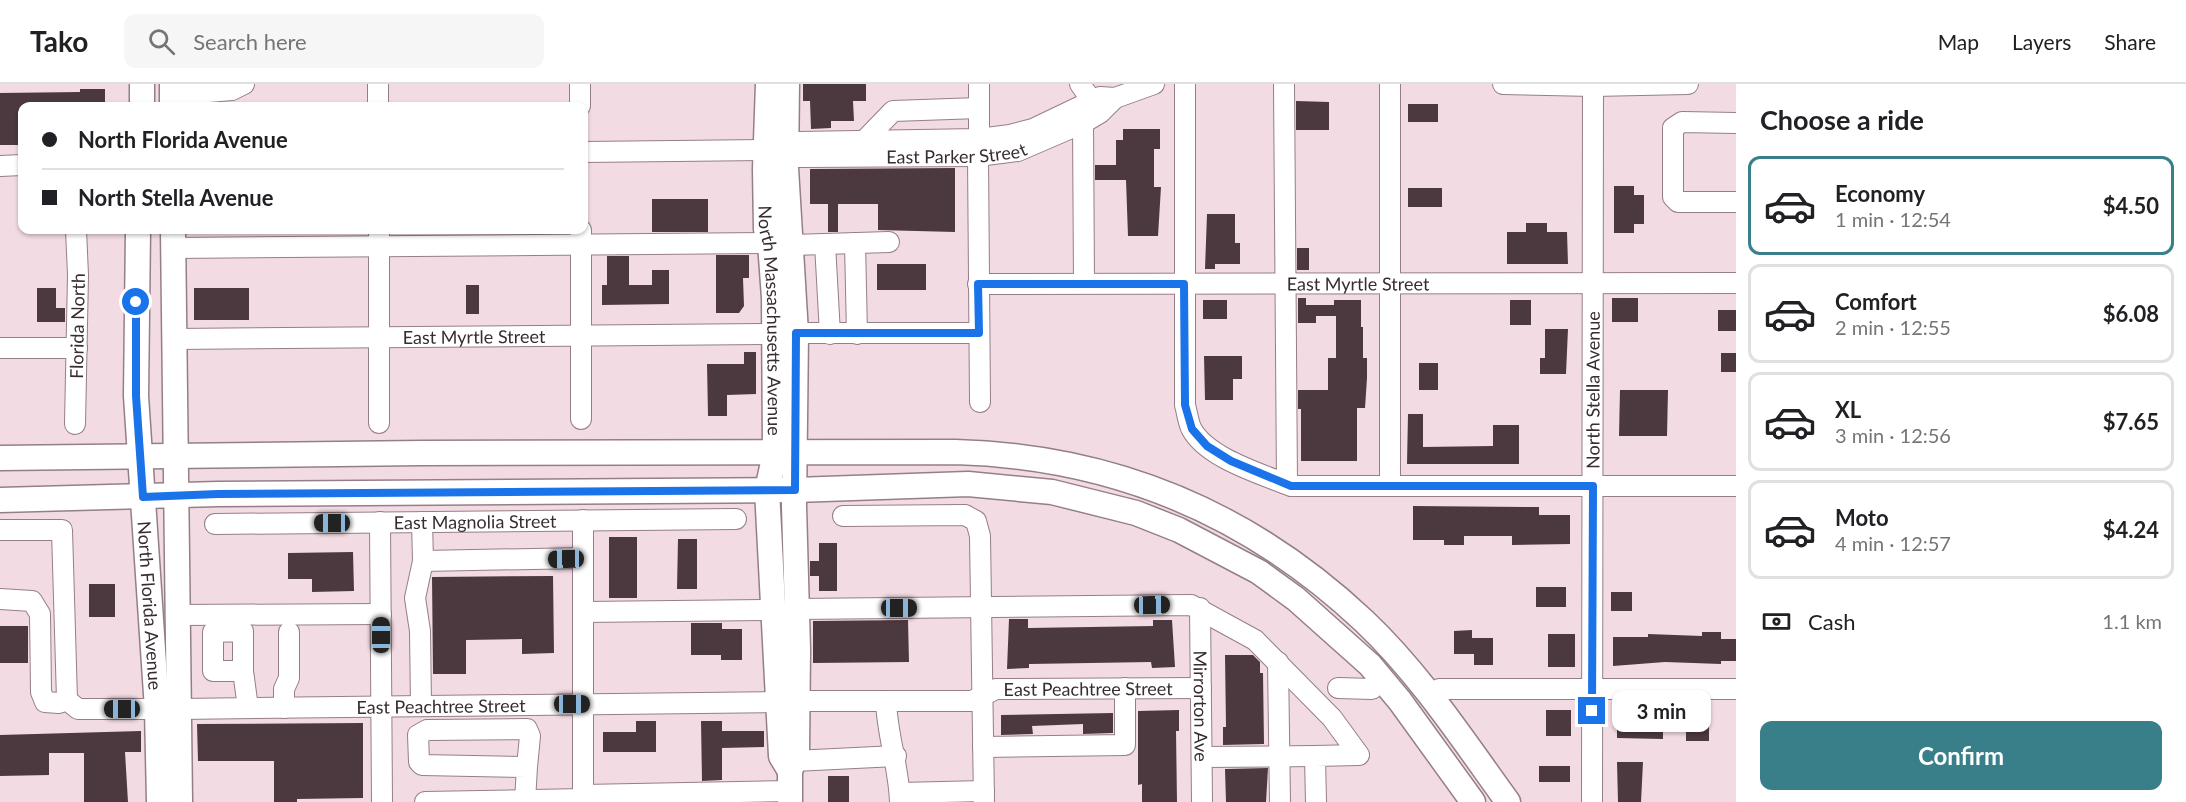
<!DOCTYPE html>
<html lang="en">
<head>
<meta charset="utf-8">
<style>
	:root { --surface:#fff; --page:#f6f6f6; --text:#202124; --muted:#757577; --line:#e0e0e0; --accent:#387f8a }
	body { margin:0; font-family:Lato,sans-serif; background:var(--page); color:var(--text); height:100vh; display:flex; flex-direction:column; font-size:22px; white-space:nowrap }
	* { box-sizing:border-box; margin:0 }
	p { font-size:20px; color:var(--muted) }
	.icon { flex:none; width:33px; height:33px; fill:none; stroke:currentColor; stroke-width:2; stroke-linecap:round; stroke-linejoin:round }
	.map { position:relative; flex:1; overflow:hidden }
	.panel { display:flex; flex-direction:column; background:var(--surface); width:450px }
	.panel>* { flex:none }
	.top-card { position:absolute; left:18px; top:18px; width:570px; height:132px; border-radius:12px; box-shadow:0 2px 4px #0004; display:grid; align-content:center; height:132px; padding:0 24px; background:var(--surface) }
	.end { position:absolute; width:27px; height:27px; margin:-14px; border:8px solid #1a73e8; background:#fff; box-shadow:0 0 0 3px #fff }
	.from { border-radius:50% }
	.bubble { position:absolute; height:42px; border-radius:12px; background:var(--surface); box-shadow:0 2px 4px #0004; font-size:20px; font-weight:700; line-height:42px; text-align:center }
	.car { position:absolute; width:18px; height:36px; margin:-18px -9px; border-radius:8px; box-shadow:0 0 4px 2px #0007; background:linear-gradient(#222 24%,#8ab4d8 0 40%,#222 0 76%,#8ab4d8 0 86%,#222 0) }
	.top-card b { display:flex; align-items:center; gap:21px; height:57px; font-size:22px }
	.top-card b+b { border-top:2px solid var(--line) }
	.top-card i { width:15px; height:15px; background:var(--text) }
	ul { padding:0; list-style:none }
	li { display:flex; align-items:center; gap:18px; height:99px; margin:0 12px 9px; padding:0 12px; border:3px solid var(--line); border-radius:12px }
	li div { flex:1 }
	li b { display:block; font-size:22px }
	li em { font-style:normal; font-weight:700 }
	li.current { border-color:var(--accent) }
	li>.icon { width:54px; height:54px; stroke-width:1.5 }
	h2 { padding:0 24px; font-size:27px; line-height:72px }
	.pay { display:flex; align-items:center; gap:15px; height:66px; padding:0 24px; font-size:22px }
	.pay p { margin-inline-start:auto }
	.primary-button { display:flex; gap:12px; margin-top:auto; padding:12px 24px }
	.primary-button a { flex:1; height:69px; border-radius:12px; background:var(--accent); color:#fff; font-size:24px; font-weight:700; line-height:69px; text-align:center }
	header { display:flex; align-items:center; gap:36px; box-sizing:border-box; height:84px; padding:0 30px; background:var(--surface); border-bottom:2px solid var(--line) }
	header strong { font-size:28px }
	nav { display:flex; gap:33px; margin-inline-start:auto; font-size:21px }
	.search { width:420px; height:54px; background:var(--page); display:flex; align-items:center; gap:15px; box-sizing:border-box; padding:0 21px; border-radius:12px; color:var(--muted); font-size:22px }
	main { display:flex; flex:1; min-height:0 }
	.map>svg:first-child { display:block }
	.building { fill:#4c3940 }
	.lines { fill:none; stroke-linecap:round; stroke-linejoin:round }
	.minor-casing { stroke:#957f87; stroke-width:22 }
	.major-casing { stroke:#957f87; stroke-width:27 }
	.minor { stroke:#fff; stroke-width:20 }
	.major { stroke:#fff; stroke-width:24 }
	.route { stroke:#1a73e8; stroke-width:8 }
	.labels { text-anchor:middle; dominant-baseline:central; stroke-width:6; stroke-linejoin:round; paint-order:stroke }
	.street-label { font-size:18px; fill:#372d31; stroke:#fff }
</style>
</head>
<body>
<header>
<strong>Tako</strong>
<div class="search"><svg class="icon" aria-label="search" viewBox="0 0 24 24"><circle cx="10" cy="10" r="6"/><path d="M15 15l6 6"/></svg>Search here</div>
<nav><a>Map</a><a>Layers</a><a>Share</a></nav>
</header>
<main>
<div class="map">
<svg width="1736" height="718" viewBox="0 0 1736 718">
	<rect width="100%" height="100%" fill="#f3dbe3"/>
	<!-- building -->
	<g class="building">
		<polygon points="803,0 866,0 866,17 853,17 854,37 831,37 831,44 811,45 810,17 803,17"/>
		<polygon points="80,5 105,5 105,22 22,22 22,54 18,54 18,61 0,61 0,9 80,8"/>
		<polygon points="1296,17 1329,18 1329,46 1296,46"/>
		<rect x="1408" y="20" width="30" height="18"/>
		<polygon points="1123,45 1160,45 1160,65 1154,65 1154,103 1161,103 1158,152 1128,152 1126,96 1095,96 1095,81 1116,81 1116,56 1123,56"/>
		<polygon points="955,84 955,148 878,146 878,120 838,120 838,148 828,148 828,120 810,120 810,85"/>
		<polygon points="1614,102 1634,102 1634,111 1644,111 1644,140 1634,140 1634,149 1614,149"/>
		<rect x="1408" y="104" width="34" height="19"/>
		<rect x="652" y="115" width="56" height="33"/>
		<polygon points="1207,130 1235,130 1235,159 1240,159 1240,180 1215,180 1215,185 1205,185"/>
		<polygon points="1526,139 1547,139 1547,148 1567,148 1568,180 1507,180 1507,148 1526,148"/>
		<rect x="1297" y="164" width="12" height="22"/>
		<polygon points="716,171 749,171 749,194 743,194 744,222 739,229 716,229"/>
		<polygon points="607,172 629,172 629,201 652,201 652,186 669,186 669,220 602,221 602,201 607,201"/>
		<rect x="877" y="180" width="49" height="26"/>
		<rect x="466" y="201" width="13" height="29"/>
		<polygon points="37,204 56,204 56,224 65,224 65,238 37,238"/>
		<rect x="194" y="204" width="55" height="32"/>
		<polygon points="1298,214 1306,214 1306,221 1334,221 1334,216 1361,216 1361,243 1363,243 1363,274 1367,274 1367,294 1365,324 1357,324 1357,377 1301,377 1301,325 1298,325 1298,306 1328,306 1328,274 1336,274 1336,232 1316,232 1316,239 1298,239"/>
		<rect x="1612" y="214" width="26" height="24"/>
		<rect x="1203" y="216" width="24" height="19"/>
		<rect x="1510" y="216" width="21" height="25"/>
		<rect x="1718" y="226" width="18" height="21"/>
		<polygon points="1545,245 1568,245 1566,290 1540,290 1540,274 1545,274"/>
		<polygon points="744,268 756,268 756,310 727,311 727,332 708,332 707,280 744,280"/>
		<rect x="1721" y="269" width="15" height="19"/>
		<polygon points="1204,272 1242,272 1242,295 1233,295 1233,316 1205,316"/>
		<rect x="1419" y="279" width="19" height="27"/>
		<polygon points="1620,306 1668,306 1667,352 1619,352"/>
		<polygon points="1408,330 1423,330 1423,363 1493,362 1493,341 1519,341 1519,380 1407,380"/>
		<polygon points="1413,422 1539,423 1539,431 1570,431 1570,460 1512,461 1512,452 1464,452 1464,461 1444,461 1444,456 1413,456"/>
		<rect x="609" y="453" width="28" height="61"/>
		<polygon points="678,455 697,455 697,505 677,505"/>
		<polygon points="819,459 837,459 837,507 819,507 819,492 810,492 810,477 819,477"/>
		<polygon points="353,468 354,507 312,508 312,495 288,495 288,469"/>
		<polygon points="553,492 554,569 522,570 522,555 466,556 466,590 433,590 432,493"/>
		<rect x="89" y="500" width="26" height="33"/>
		<rect x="1536" y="503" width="30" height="20"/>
		<rect x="1611" y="508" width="21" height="19"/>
		<polygon points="1009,535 1028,535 1028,544 1153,542 1153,536 1172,536 1175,583 1152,584 1151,578 1029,580 1029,584 1007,585"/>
		<polygon points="908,536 909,578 813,579 813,537"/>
		<polygon points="691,539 722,539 722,545 742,545 742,576 721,576 721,571 691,571"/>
		<rect x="0" y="542" width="28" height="37"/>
		<polygon points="1472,546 1472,554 1493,554 1493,581 1474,581 1474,570 1454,570 1454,547"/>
		<polygon points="1702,548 1721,548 1721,555 1736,555 1736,577 1721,577 1721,580 1665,578 1613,582 1613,553 1648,553 1648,550 1702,552"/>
		<rect x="1548" y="550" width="27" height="33"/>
		<polygon points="1225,571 1253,571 1260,578 1260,589 1263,589 1264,660 1223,661 1223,643 1226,643"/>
		<polygon points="1617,625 1663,627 1663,655 1617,654"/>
		<polygon points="1179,626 1179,647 1176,647 1177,718 1142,718 1142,700 1138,701 1138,627"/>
		<rect x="1546" y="626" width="25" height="26"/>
		<rect x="1686" y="626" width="23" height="31"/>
		<polygon points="1113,629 1113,649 1083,650 1083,640 1032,642 1033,650 1001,651 1001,631"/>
		<polygon points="636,637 656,637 656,668 603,668 603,648 636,648"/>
		<polygon points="701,637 722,637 722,647 764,647 764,663 722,664 722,696 702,697"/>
		<polygon points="363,639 363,714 297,715 297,718 274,718 274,677 198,677 197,640"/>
		<polygon points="141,647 141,668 125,668 128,718 84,718 84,669 49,669 49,691 0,692 0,651"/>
		<polygon points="1617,678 1643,678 1641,718 1618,718"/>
		<rect x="1539" y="682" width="31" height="16"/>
		<polygon points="1268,684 1266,718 1226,718 1225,685"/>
		<rect x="828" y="692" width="21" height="26"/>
	</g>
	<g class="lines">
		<defs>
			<g id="minor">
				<polyline points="378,0 378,22"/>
				<polyline points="580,0 580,22"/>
				<polyline points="1080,0 1092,17"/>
				<path d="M 1185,0 L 1185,321 C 1187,328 1188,337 1191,344 C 1206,374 1262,390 1291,402 L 1736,402"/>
				<polyline points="1284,0 1287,400"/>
				<polyline points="1503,0 1593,2 1688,0"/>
				<polyline points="172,11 232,6 244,0"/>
				<polyline points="1083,39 1084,199"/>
				<polyline points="1736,39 1682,38 1673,44 1673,113 1678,118 1736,118"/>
				<polyline points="979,55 979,0"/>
				<polyline points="864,57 893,27 979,24"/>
				<path id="s1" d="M 787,65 L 798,73 L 978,72 L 1018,67 L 1083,39 L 1100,29 L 1115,14"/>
				<polyline points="584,68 765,66 787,65 798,58 979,55 1010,51 1033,45 1100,13 1115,14 1154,0"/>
				<polyline points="978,72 980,318"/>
				<polyline points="0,82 22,81"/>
				<polyline points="379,146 379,339"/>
				<polyline points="855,159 857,250"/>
				<polyline points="825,160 830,250"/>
				<polyline points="792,161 889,158"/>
				<polyline points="173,164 770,159"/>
				<path id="s2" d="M 978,200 L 1736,199"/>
				<polyline points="796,249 979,249"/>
				<path id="s3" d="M 174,255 L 774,250"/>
				<polyline points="0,264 77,264"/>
				<polyline points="581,335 581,146"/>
				<path id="s4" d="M 75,340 L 78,191 L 76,146"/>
				<polyline points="1390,401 1390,0"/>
				<polyline points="843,432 965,431 976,437 980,452 984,718"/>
				<polyline points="583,436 583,718"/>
				<polyline points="380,438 382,718"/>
				<path id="s5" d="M 215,440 L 736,435"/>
				<polyline points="0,446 62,446 67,616"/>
				<polyline points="423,477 583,474"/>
				<polyline points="0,515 32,517 40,530 41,608 45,618 59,619 67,616"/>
				<path id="s6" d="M 1200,524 L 1202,718"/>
				<polyline points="795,525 1191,521 1255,556 1332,634 1359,671 1315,672 1316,718"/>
				<polyline points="584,528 773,526"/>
				<polyline points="179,531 381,530"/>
				<polyline points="1278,578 1280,718"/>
				<polyline points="243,587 213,587 213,548 243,547 243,587 248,624"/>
				<polyline points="1338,604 1372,605"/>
				<polyline points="1439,605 1736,605"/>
				<polyline points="67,616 78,625 157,625"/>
				<path id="s7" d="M 797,617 L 972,617 L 996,605 L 1201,604"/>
				<path d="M 886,617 C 887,651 899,683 900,718"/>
				<polyline points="421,622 420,547 415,514 423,477 422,438"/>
				<polyline points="284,624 284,605 289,594 289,548"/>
				<path id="s8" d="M 179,625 L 777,618"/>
				<polyline points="983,663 1125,661 1125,604"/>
				<polyline points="1202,673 1315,672"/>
				<polyline points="794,677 896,672"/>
				<polyline points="900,709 984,707"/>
				<polyline points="583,711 790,707"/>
				<polyline points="525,717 527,683 422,681 419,678 418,651 427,646 527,645 530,652 527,683"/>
				<polyline points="425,718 583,715"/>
				<path id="s9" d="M 1592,718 L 1593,2"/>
			</g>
			<g id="major">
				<polyline points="172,0 172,22"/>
				<path id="s10" d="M 768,0 L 765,85 L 766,145 L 770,159 L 774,214 L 775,369 L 767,406 L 781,672 L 790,687"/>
				<polyline points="787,0 786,84 796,249 794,422 798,565 797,669 790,687 790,718"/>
				<polyline points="142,22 142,0"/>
				<path id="s11" d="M 138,146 L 136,312 L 157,625 L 159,718"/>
				<polyline points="173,146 180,718"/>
				<path d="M 0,374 L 422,369 L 955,368 C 1112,372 1249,429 1364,537 C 1420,590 1463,656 1508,718"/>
				<polyline points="0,416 218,410 795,406 968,400 1052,408 1136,429 1179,446 1259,488 1296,515 1370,581 1400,617 1473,718"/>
			</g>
		</defs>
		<!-- minor casing -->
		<use href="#minor" class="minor-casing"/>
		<!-- major casing -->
		<use href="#major" class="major-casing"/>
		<!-- minor -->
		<use href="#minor" class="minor"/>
		<!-- major -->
		<use href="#major" class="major"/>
	</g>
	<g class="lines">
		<!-- route -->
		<polyline class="route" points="136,218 136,312 143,413 218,410 795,406 796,249 979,249 978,200 1184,200 1185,321 1192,345 1207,362 1231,377 1291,402 1593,402 1592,627"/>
	</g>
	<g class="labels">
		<!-- street labels -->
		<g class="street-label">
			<text stroke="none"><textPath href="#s1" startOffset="172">East Parker Street</textPath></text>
			<text stroke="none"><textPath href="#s2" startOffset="380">East Myrtle Street</textPath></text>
			<text stroke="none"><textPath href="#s10" startOffset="237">North Massachusetts Avenue</textPath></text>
			<text stroke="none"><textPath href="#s4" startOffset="98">Florida North</textPath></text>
			<text stroke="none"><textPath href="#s3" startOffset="300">East Myrtle Street</textPath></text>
			<text stroke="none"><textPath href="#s9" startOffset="412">North Stella Avenue</textPath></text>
			<text stroke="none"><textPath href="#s5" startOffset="260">East Magnolia Street</textPath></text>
			<text stroke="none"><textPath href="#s11" startOffset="376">North Florida Avenue</textPath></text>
			<text stroke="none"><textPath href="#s7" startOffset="294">East Peachtree Street</textPath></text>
			<text stroke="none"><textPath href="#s6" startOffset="98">Mirrorton Ave</textPath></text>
			<text stroke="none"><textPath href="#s8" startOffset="262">East Peachtree Street</textPath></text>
		</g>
	</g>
</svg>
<i class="end from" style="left:136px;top:218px"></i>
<i class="end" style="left:1592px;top:627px"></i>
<div class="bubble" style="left:1612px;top:606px;width:99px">3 min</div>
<i class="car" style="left:332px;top:439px;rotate:270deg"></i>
<i class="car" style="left:566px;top:475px;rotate:269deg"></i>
<i class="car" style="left:1152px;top:521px;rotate:89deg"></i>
<i class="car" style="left:899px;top:524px;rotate:90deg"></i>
<i class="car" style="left:381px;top:551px;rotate:0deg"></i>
<i class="car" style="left:572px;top:620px;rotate:90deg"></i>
<i class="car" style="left:122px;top:625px;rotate:270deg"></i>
<div class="top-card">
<b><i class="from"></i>North Florida Avenue</b>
<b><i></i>North Stella Avenue</b>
</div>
</div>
<section class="panel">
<h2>Choose a ride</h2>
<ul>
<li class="current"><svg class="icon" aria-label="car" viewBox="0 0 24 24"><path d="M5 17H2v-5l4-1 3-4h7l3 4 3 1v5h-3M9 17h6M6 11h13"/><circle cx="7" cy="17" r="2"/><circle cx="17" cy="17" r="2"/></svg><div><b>Economy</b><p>1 min · 12:54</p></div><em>$4.50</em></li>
<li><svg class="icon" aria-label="car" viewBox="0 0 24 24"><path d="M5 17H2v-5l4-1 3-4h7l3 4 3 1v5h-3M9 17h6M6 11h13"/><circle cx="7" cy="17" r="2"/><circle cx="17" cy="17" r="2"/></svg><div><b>Comfort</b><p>2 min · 12:55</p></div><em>$6.08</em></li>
<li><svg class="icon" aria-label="car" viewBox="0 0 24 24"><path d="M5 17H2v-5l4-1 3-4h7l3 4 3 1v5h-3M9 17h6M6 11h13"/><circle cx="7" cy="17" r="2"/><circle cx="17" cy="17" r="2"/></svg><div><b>XL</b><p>3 min · 12:56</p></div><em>$7.65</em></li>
<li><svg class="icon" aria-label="car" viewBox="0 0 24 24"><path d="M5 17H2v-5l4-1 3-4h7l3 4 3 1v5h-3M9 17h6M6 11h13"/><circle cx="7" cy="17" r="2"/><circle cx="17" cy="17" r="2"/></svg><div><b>Moto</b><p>4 min · 12:57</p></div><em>$4.24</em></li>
</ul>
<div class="pay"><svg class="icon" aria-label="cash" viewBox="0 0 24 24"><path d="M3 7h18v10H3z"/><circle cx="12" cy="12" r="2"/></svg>Cash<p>1.1 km</p></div>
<div class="primary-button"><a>Confirm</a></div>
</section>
</main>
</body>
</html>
